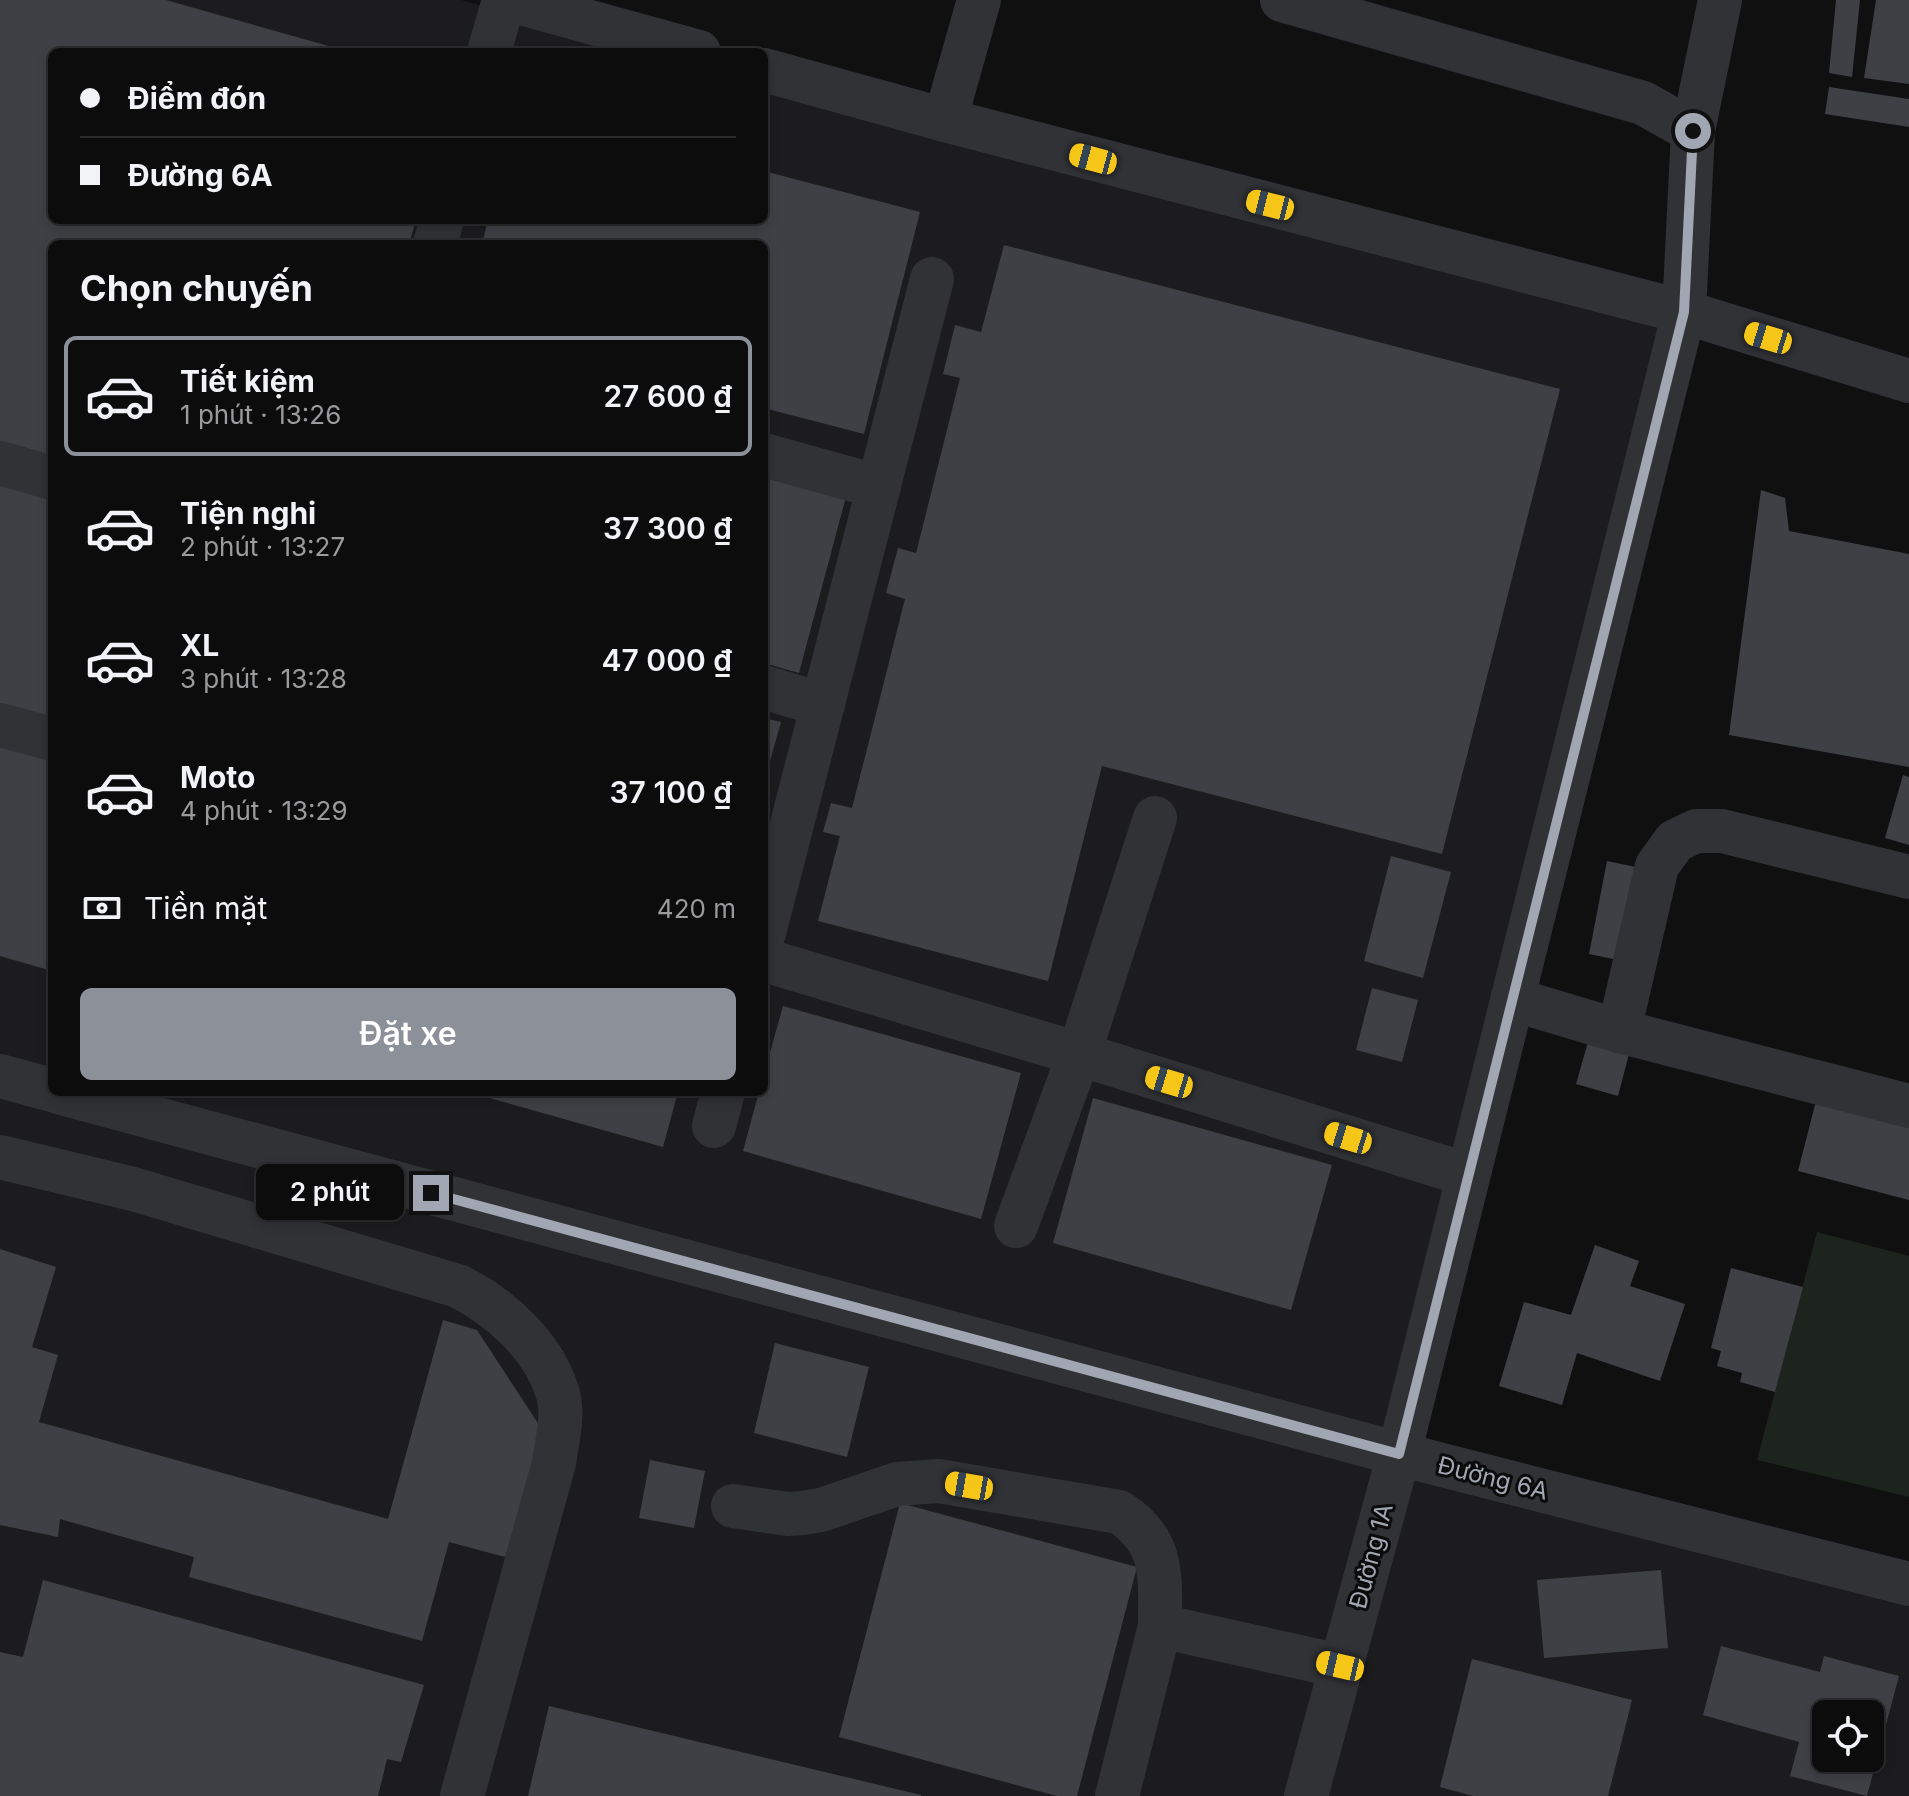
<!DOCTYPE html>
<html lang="vi">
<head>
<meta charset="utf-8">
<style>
	:root { --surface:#0c0c0d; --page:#1a1a1b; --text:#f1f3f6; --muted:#9a9b9d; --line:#2c2c2e; --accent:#8c9099 }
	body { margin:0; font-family:Inter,sans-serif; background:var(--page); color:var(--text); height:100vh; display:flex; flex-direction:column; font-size:30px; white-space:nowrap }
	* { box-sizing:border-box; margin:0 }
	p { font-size:26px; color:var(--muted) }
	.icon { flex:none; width:44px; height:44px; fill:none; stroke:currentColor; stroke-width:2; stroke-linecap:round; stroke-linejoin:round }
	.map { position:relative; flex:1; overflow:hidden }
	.sheet { position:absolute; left:48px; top:240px; width:720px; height:856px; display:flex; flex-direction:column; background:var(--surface); border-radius:12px; box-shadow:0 4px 12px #0003,0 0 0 2px var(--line) }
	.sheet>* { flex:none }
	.guide { position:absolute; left:48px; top:48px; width:720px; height:176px; border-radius:12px; box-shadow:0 4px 12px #0003,0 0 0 2px var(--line); display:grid; align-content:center; height:176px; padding:0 32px; background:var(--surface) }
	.tools { position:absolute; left:1812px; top:1700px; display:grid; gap:16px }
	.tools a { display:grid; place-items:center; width:72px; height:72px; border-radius:12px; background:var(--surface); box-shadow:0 4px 12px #0003,0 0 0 2px var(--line); font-size:40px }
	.end { position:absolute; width:36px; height:36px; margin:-18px; border:10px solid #a1a7b2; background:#111; box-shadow:0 0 0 4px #111 }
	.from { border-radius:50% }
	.bubble { position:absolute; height:56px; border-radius:12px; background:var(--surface); box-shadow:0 4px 12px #0003,0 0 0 2px var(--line); font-size:26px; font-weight:600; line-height:56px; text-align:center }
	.car { position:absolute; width:24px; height:48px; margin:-24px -12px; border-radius:10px; box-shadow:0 0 6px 2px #0007; background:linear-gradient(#f5c518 24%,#345 0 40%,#f5c518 0 76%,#345 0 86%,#f5c518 0) }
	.guide b { display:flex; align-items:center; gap:28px; height:76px; font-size:30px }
	.guide b+b { border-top:2px solid var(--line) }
	.guide i { width:20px; height:20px; background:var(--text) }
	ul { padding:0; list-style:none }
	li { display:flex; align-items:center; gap:24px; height:120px; margin:0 16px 12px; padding:0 16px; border:4px solid transparent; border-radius:12px }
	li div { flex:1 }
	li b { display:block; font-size:30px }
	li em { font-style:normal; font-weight:600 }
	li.current { border-color:var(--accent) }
	li>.icon { width:72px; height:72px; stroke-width:1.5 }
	h2 { padding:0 32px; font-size:36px; line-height:96px }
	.pay { display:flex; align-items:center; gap:20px; height:88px; padding:0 32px; font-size:30px }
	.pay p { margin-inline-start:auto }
	.action { display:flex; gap:16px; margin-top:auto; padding:16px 32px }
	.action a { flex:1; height:92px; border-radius:12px; background:var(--accent); color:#fff; font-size:32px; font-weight:600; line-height:92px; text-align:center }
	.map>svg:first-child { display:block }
	.built { fill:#1c1c1e; fill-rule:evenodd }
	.green { fill:#1c241d }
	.building { fill:#3f4045; fill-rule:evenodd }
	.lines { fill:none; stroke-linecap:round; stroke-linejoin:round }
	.minor { stroke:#313236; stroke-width:44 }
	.route { stroke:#a1a7b2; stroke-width:10 }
	.labels { text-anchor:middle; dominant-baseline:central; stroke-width:6; stroke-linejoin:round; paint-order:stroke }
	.street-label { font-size:24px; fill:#a1a7b2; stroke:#0b0b0c }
</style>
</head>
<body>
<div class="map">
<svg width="1909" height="1796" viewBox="0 0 1909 1796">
	<rect width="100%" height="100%" fill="#101011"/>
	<!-- built -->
	<path class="built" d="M 0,0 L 461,0 L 649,52 L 52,52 L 52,220 L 764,220 L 764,84 L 1668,324 L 1389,1437 L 1909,1598 L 1909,1796 L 0,1796 ZM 52,244 L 764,244 L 764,1092 L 52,1092 ZM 1826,1714 L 1870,1714 L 1870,1758 L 1826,1758 Z"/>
	<!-- green -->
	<polygon class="green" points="1817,1232 1909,1256 1909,1497 1757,1460"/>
	<!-- building -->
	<g class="building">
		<polygon points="0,0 166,0 346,51 52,52 52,220 416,220 409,244 52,244 52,466 0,451"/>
		<polygon points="1836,0 1860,0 1852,77 1829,73"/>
		<polygon points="1876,0 1909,0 1909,84 1864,78"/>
		<polygon points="1829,87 1909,99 1909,127 1825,114"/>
		<polygon points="764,171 920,212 864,434 764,408 764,244 482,244 488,220 764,220"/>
		<polygon points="1004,245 1560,389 1442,854 1102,766 1048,981 818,921 840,836 823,832 831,803 852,808 905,599 886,593 898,548 916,553 960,378 943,374 955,325 981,332"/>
		<polygon points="764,469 847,493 799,673 764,663"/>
		<polygon points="0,478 52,492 52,718 0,703"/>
		<polygon points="1761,490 1785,498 1789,531 1909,554 1909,767 1729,735"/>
		<polygon points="764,718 781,722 765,779 764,779"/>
		<polygon points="0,746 52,760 52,971 0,956"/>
		<polygon points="1903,775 1909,777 1909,845 1885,838"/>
		<polygon points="1391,856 1451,872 1423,978 1364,961"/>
		<polygon points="1607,861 1636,867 1618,960 1589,954"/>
		<polygon points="1372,988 1418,1000 1402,1062 1356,1050"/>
		<polygon points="783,1006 1021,1073 981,1219 743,1151 759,1092 764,1092 764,1074"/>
		<polygon points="1588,1042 1629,1054 1618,1096 1576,1084"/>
		<polygon points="468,1092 678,1092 663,1147"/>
		<polygon points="1093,1098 1332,1165 1291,1310 1053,1243"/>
		<polygon points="1816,1101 1909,1125 1909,1200 1798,1171"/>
		<polygon points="1595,1245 1639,1261 1630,1286 1685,1304 1660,1381 1577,1353 1562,1405 1499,1386 1524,1302 1571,1315"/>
		<polygon points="0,1249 56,1267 32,1347 58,1355 39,1422 388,1519 443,1320 477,1330 545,1434 505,1557 449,1542 422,1641 189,1577 194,1557 60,1519 58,1537 0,1525"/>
		<polygon points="1731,1268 1803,1287 1775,1392 1740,1382 1742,1373 1717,1366 1721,1351 1711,1348"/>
		<polygon points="775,1343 869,1367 847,1457 754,1433"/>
		<polygon points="650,1460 705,1471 694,1528 639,1518"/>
		<polygon points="900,1503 1137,1567 1077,1796 1057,1796 839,1737"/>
		<polygon points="1661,1570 1668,1648 1544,1658 1537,1580"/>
		<polygon points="43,1580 424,1685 401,1762 387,1759 378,1796 0,1796 0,1652 23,1657"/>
		<path d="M 1721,1646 L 1820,1672 L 1824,1656 L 1899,1676 L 1867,1796 L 1790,1776 L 1799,1742 L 1703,1715 ZM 1826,1714 L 1870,1714 L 1870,1758 L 1826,1758 Z"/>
		<polygon points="1472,1659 1632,1700 1608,1796 1473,1796 1440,1787"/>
		<polygon points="549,1706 921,1795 921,1796 528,1796"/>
	</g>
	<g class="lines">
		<!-- minor -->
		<g class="minor">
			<polyline points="510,0 699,52"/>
			<polyline points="1282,0 1643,103 1693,131 1684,312 1399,1454 1306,1796"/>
			<polyline points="489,52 504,0"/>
			<polyline points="764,70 945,120 1684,312 1909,381"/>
			<polyline points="945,120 979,0"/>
			<polyline points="1693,131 1720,0"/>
			<polyline points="435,244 442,220"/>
			<polyline points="764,455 879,487"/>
			<polyline points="0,463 52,478"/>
			<polyline points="764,687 823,705"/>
			<polyline points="0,725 52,739"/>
			<polyline points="764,933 932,279"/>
			<polyline points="764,960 1079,1054 1468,1175"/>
			<polyline points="1512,999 1619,1031 1909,1106"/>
			<polyline points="1619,1031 1657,866 1675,841 1696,831 1722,831 1909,877"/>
			<polyline points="0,1076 52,1090"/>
			<polyline points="58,1092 1399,1454 1909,1584"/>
			<polyline points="714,1126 723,1092"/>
			<path d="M 0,1157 L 133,1189 L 458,1286 C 500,1307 544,1346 558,1394 C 564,1416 557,1441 554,1463 L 462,1796"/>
			<polyline points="1016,1226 1079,1054 1155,818"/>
			<path d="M 733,1506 L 788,1514 L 803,1513 L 821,1510 L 897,1484 L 939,1481 L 1119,1512 C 1165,1541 1160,1577 1160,1626"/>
			<polyline points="1117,1796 1160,1626 1340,1666"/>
		</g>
	</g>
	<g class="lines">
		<!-- route -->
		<polyline class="route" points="431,1193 1399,1454 1684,312 1693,131"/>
	</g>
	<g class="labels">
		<!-- street labels -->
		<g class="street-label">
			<text transform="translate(1493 1478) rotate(14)">Đường 6A</text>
			<text transform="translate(1371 1556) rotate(-75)">Đường 1A</text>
		</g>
	</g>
</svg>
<div class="tools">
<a><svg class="icon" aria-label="locate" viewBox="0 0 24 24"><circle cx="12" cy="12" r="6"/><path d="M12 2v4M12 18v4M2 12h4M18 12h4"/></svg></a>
</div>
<i class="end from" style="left:1693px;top:131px"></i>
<i class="end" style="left:431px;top:1193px"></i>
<div class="bubble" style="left:256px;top:1164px;width:148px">2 phút</div>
<i class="car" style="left:1093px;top:159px;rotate:285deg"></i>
<i class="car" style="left:1270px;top:205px;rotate:284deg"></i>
<i class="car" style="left:1768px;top:338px;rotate:287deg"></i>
<i class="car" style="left:1169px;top:1082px;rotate:287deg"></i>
<i class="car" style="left:1348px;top:1138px;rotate:287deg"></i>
<i class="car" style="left:969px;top:1486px;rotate:280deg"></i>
<i class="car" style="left:1340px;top:1666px;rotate:283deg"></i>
<div class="guide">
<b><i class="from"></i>Điểm đón</b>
<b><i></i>Đường 6A</b>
</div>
<section class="sheet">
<h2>Chọn chuyến</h2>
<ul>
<li class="current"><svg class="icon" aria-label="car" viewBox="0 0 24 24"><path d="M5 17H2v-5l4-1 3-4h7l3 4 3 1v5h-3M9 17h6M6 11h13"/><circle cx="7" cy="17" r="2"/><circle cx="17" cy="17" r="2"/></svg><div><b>Tiết kiệm</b><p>1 phút · 13:26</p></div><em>27 600 ₫</em></li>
<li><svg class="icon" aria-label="car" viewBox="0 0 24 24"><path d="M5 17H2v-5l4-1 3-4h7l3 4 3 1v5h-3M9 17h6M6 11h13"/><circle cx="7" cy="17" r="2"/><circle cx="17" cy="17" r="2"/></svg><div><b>Tiện nghi</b><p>2 phút · 13:27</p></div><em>37 300 ₫</em></li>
<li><svg class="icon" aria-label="car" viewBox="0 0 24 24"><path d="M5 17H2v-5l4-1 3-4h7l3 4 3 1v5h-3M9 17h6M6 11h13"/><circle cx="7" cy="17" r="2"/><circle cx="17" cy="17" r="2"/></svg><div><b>XL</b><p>3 phút · 13:28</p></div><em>47 000 ₫</em></li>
<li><svg class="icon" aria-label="car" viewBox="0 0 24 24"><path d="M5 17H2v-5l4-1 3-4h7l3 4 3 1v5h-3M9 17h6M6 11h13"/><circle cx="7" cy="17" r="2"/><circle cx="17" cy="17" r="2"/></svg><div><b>Moto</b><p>4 phút · 13:29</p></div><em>37 100 ₫</em></li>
</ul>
<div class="pay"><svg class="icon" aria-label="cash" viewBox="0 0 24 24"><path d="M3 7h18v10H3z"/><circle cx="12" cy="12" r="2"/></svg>Tiền mặt<p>420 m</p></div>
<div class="action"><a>Đặt xe</a></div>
</section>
</div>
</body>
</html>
